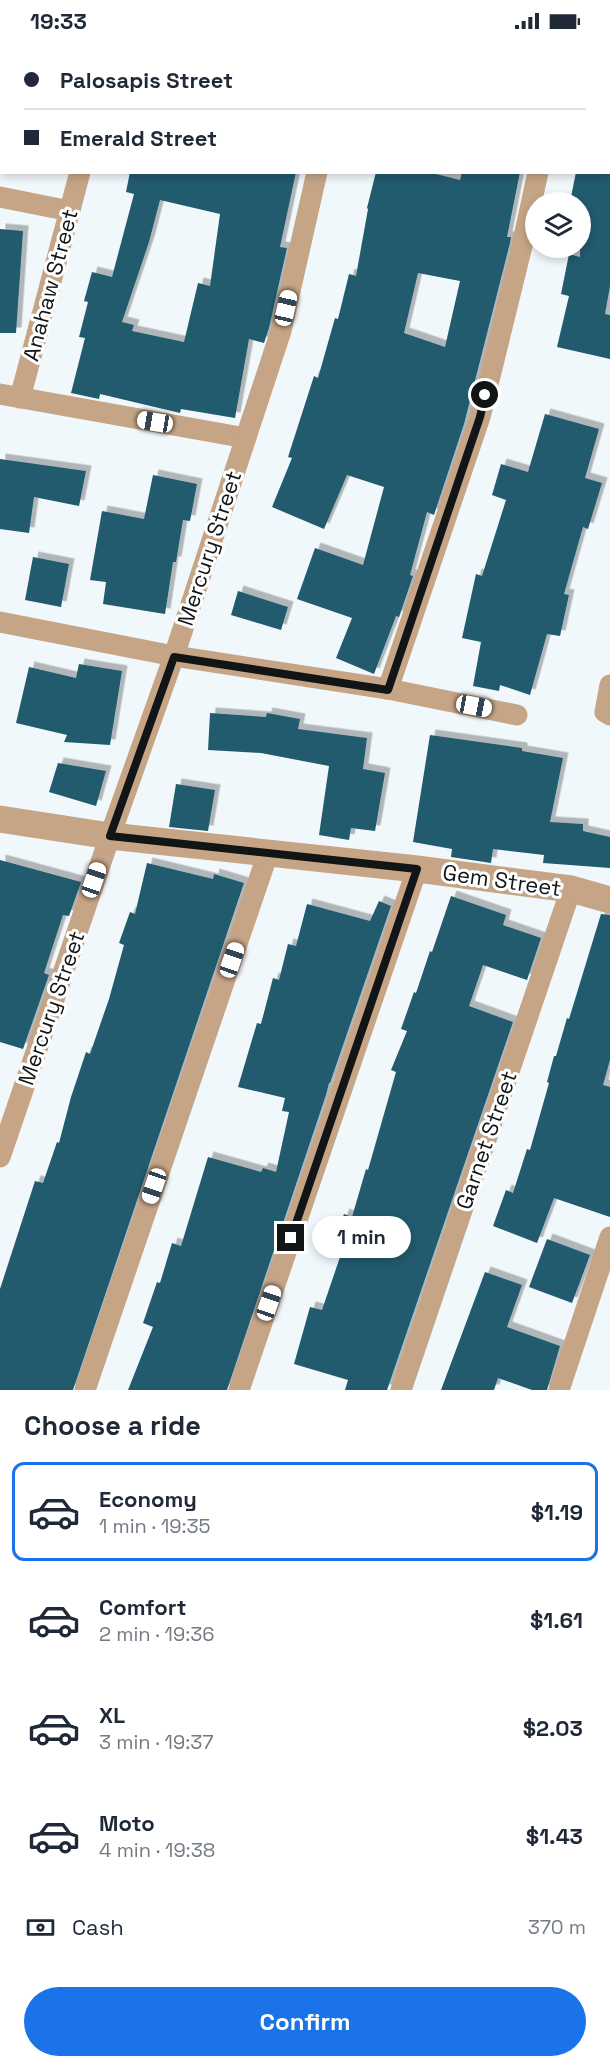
<!DOCTYPE html>
<html lang="en">
<head>
<meta charset="utf-8">
<style>
	:root { --surface:#fff; --page:#f6f6f7; --text:#1f2937; --muted:#747a83; --line:#e0e1e3; --accent:#1a73e8 }
	body { margin:0; font-family:"Space Grotesk",sans-serif; background:var(--page); color:var(--text); height:100vh; display:flex; flex-direction:column; font-size:22px; white-space:nowrap }
	* { box-sizing:border-box; margin:0 }
	p { font-size:20px; color:var(--muted) }
	.icon { flex:none; width:33px; height:33px; fill:none; stroke:currentColor; stroke-width:2; stroke-linecap:round; stroke-linejoin:round }
	.map { position:relative; height:1348px; overflow:hidden }
	.panel { display:flex; flex-direction:column; background:var(--surface); flex:1 }
	.panel>* { flex:none }
	.top-card { position:absolute; left:0px; top:0px; width:610px; height:132px; box-shadow:0 3px 9px #0003; display:grid; align-content:center; height:132px; padding:0 24px; background:var(--surface) }
	.controls { position:absolute; left:525px; top:150px; display:grid; gap:12px }
	.controls a { display:grid; place-items:center; width:66px; height:66px; border-radius:50%; background:var(--surface); box-shadow:0 3px 9px #0003; font-size:30px }
	.end { position:absolute; width:27px; height:27px; margin:-14px; border:8px solid #121516; background:#fff; box-shadow:0 0 0 3px #fff }
	.from { border-radius:50% }
	.bubble { position:absolute; height:42px; border-radius:21px; background:var(--surface); box-shadow:0 3px 9px #0003; font-size:20px; font-weight:800; line-height:42px; text-align:center }
	.car { position:absolute; width:18px; height:36px; margin:-18px -9px; border-radius:8px; box-shadow:0 0 4px 2px #0007; background:linear-gradient(#fff 24%,#345 0 40%,#fff 0 76%,#345 0 86%,#fff 0) }
	.top-card b { display:flex; align-items:center; gap:21px; height:57px; font-size:22px }
	.top-card b+b { border-top:2px solid var(--line) }
	.top-card i { width:15px; height:15px; background:var(--text) }
	ul { padding:0; list-style:none }
	li { display:flex; align-items:center; gap:18px; height:99px; margin:0 12px 9px; padding:0 12px; border:3px solid transparent; border-radius:12px }
	li div { flex:1 }
	li b { display:block; font-size:22px }
	li em { font-style:normal; font-weight:800 }
	li.on { border-color:var(--accent) }
	li>.icon { width:54px; height:54px; stroke-width:1.5 }
	h2 { padding:0 24px; font-size:27px; line-height:72px }
	.pay { display:flex; align-items:center; gap:15px; height:66px; padding:0 24px; font-size:22px }
	.pay p { margin-inline-start:auto }
	.button { display:flex; gap:12px; margin-top:auto; padding:12px 24px }
	.button a { flex:1; height:69px; border-radius:36px; background:var(--accent); color:#fff; font-size:24px; font-weight:800; line-height:69px; text-align:center }
	.status { display:flex; justify-content:space-between; align-items:center; height:42px; padding:0 30px; background:var(--surface); direction:ltr }
	.status svg { height:16px; fill:currentColor }
	.map>svg:first-child { display:block }
	.building { fill:#205a6e; fill-rule:evenodd; filter:url(#shadow) }
	.lines { fill:none; stroke-linecap:round; stroke-linejoin:round }
	.minor { stroke:#c6a586; stroke-width:21 }
	.tertiary { stroke:#c6a586; stroke-width:27 }
	.route { stroke:#121516; stroke-width:8 }
	.labels { text-anchor:middle; dominant-baseline:central; stroke-width:6; stroke-linejoin:round; paint-order:stroke }
	.street-label { font-size:22px; fill:#121516; stroke:#fff }
</style>
</head>
<body>
<div class="status"><b>19:33</b><svg viewBox="0 0 49 12"><path d="M0 12V9h3v3zM5 12V6h3v6zM10 12V3h3v9zM15 12V0h3v12zM26 1h20v11H26zM47 4h2v5h-2z"/></svg></div>
<div class="map">
<svg width="610" height="1348" viewBox="0 0 610 1348">
	<defs>
		<filter id="shadow"><feDropShadow dx="5.5" dy="-5.5" stdDeviation="0" flood-color="#0004"/></filter>
	</defs>
	<rect width="100%" height="100%" fill="#f1f8fb"/>
	<!-- building -->
	<g class="building">
		<path d="M 130,130 L 296,130 L 280,205 L 287,206 L 269,286 L 264,301 L 249,297 L 235,376 L 181,367 L 180,371 L 100,352 L 99,357 L 71,351 L 85,296 L 79,295 L 88,260 L 84,259 L 92,230 L 112,235 L 134,152 L 126,150 ZM 160,158 L 220,172 L 210,244 L 198,241 L 184,300 L 132,289 L 134,283 L 122,280 L 149,200 Z"/>
		<path d="M 376,130 L 428,130 L 460,138 L 462,130 L 520,130 L 507,195 L 511,195 L 510,201 L 464,382 L 434,473 L 427,470 L 410,533 L 413,534 L 399,575 L 396,574 L 374,632 L 336,616 L 352,576 L 297,557 L 315,506 L 363,523 L 384,445 L 347,433 L 324,487 L 272,465 L 292,416 L 288,415 L 314,334 L 318,336 L 335,276 L 338,277 L 349,232 L 356,234 L 368,167 L 367,166 ZM 418,231 L 460,239 L 445,305 L 404,291 Z"/>
		<polygon points="576,130 610,130 610,244 605,272 610,273 610,317 557,305 569,254 561,252 569,212 580,215 580,160 570,160"/>
		<polygon points="0,187 23,189 16,291 0,291"/>
		<polygon points="545,372 599,387 585,436 602,441 588,487 583,485 564,552 569,553 560,594 547,592 530,653 500,643 499,649 473,644 481,600 462,596 476,532 482,534 506,458 492,453 501,422 528,430"/>
		<polygon points="0,417 86,429 79,464 34,455 29,491 0,487"/>
		<polygon points="153,433 197,442 190,479 183,478 176,520 173,520 165,572 103,562 106,540 90,538 102,469 144,477"/>
		<polygon points="33,515 69,522 61,565 25,558"/>
		<polygon points="238,549 288,565 281,588 231,573"/>
		<polygon points="79,622 122,629 110,703 64,700 67,693 16,681 29,625 76,636"/>
		<polygon points="210,671 266,675 267,671 300,677 298,687 367,696 363,727 385,731 375,789 351,786 349,798 319,793 329,724 261,711 208,708"/>
		<polygon points="430,693 522,706 522,709 563,716 550,780 583,782 583,789 610,795 610,826 543,821 544,813 493,807 491,821 478,819 451,815 452,807 413,800"/>
		<polygon points="58,721 106,729 96,764 49,750"/>
		<polygon points="176,742 215,748 208,789 169,785"/>
		<polygon points="0,818 81,840 69,874 63,873 44,931 49,933 23,1007 0,1000"/>
		<polygon points="147,821 213,837 214,832 244,841 73,1348 0,1348 0,1247 35,1139 43,1141 57,1100 59,1101 71,1055 86,1010 90,1012 109,957 124,903 119,901 130,870 135,872"/>
		<polygon points="451,854 506,873 503,883 541,896 527,938 483,923 469,964 513,980 387,1348 345,1348 348,1338 294,1322 310,1265 322,1268 340,1215 329,1211 344,1172 352,1175 366,1127 368,1128 396,1030 391,1028 407,989 401,987 414,950 416,951 430,909 432,910"/>
		<polygon points="379,859 391,864 330,1041 329,1041 326,1053 227,1348 128,1348 153,1285 143,1281 157,1240 160,1241 172,1201 181,1204 208,1115 261,1130 263,1126 276,1130 289,1070 282,1069 285,1056 238,1045 257,981 261,982 273,936 279,938 288,902 296,904 307,862 370,879"/>
		<polygon points="601,872 610,873 610,1018 603,1043 610,1045 610,1175 554,1156 537,1201 493,1184 506,1148 513,1151 527,1107 530,1108 549,1041 547,1040 554,1014 556,1014 567,976 569,977"/>
		<polygon points="547,1197 590,1213 572,1261 529,1245"/>
		<polygon points="485,1230 522,1243 507,1285 560,1304 547,1348 532,1348 498,1336 494,1348 441,1348"/>
	</g>
	<g class="lines">
		<!-- minor -->
		<g class="minor">
			<polyline points="115,2 115,0"/>
			<polyline points="347,2 347,0"/>
			<polyline points="565,2 565,0"/>
			<polyline points="0,155 70,169"/>
			<polyline points="0,352 246,396"/>
			<polyline points="20,356 80,130"/>
			<polyline points="0,580 174,614 388,647 517,673"/>
			<polyline points="610,643 605,670 610,673"/>
			<polyline points="388,647 480,375 522,204 538,130"/>
			<polyline points="0,1115 110,794 174,614 281,289 317,130"/>
			<polyline points="85,1348 268,811"/>
			<polyline points="239,1348 417,827"/>
			<polyline points="401,1348 571,847"/>
			<polyline points="559,1348 610,1195"/>
		</g>
		<!-- tertiary -->
		<polyline class="tertiary" points="0,777 110,794 417,827 571,847 610,858"/>
	</g>
	<g class="lines">
		<!-- route -->
		<polyline class="route" points="291,1196 417,827 110,794 174,615 388,648 480,375 485,353"/>
	</g>
	<g class="labels">
		<!-- street labels -->
		<g class="street-label">
			<text transform="translate(50 243) rotate(-75)">Anahaw Street</text>
			<text transform="translate(209 506) rotate(-72)">Mercury Street</text>
			<text transform="translate(502 838) rotate(8)">Gem Street</text>
			<text transform="translate(51 966) rotate(-71)">Mercury Street</text>
			<text transform="translate(486 1098) rotate(-71)">Garnet Street</text>
		</g>
	</g>
</svg>
<div class="controls">
<a><svg class="icon" aria-label="layers" viewBox="0 0 24 24"><path d="M12 4l9 5-9 5-9-5zM3 14l9 5 9-5"/></svg></a>
</div>
<i class="end from" style="left:485px;top:353px"></i>
<i class="end" style="left:291px;top:1196px"></i>
<div class="bubble" style="left:312px;top:1174px;width:99px">1 min</div>
<i class="car" style="left:286px;top:266px;rotate:13deg"></i>
<i class="car" style="left:155px;top:380px;rotate:280deg"></i>
<i class="car" style="left:474px;top:664px;rotate:101deg"></i>
<i class="car" style="left:94px;top:838px;rotate:19deg"></i>
<i class="car" style="left:232px;top:918px;rotate:19deg"></i>
<i class="car" style="left:154px;top:1144px;rotate:199deg"></i>
<i class="car" style="left:269px;top:1261px;rotate:19deg"></i>
<div class="top-card">
<b><i class="from"></i>Palosapis Street</b>
<b><i></i>Emerald Street</b>
</div>
</div>
<section class="panel">
<h2>Choose a ride</h2>
<ul>
<li class="on"><svg class="icon" aria-label="car" viewBox="0 0 24 24"><path d="M5 17H2v-5l4-1 3-4h7l3 4 3 1v5h-3M9 17h6M6 11h13"/><circle cx="7" cy="17" r="2"/><circle cx="17" cy="17" r="2"/></svg><div><b>Economy</b><p>1 min · 19:35</p></div><em>$1.19</em></li>
<li><svg class="icon" aria-label="car" viewBox="0 0 24 24"><path d="M5 17H2v-5l4-1 3-4h7l3 4 3 1v5h-3M9 17h6M6 11h13"/><circle cx="7" cy="17" r="2"/><circle cx="17" cy="17" r="2"/></svg><div><b>Comfort</b><p>2 min · 19:36</p></div><em>$1.61</em></li>
<li><svg class="icon" aria-label="car" viewBox="0 0 24 24"><path d="M5 17H2v-5l4-1 3-4h7l3 4 3 1v5h-3M9 17h6M6 11h13"/><circle cx="7" cy="17" r="2"/><circle cx="17" cy="17" r="2"/></svg><div><b>XL</b><p>3 min · 19:37</p></div><em>$2.03</em></li>
<li><svg class="icon" aria-label="car" viewBox="0 0 24 24"><path d="M5 17H2v-5l4-1 3-4h7l3 4 3 1v5h-3M9 17h6M6 11h13"/><circle cx="7" cy="17" r="2"/><circle cx="17" cy="17" r="2"/></svg><div><b>Moto</b><p>4 min · 19:38</p></div><em>$1.43</em></li>
</ul>
<div class="pay"><svg class="icon" aria-label="cash" viewBox="0 0 24 24"><path d="M3 7h18v10H3z"/><circle cx="12" cy="12" r="2"/></svg>Cash<p>370 m</p></div>
<div class="button"><a>Confirm</a></div>
</section>
</body>
</html>
